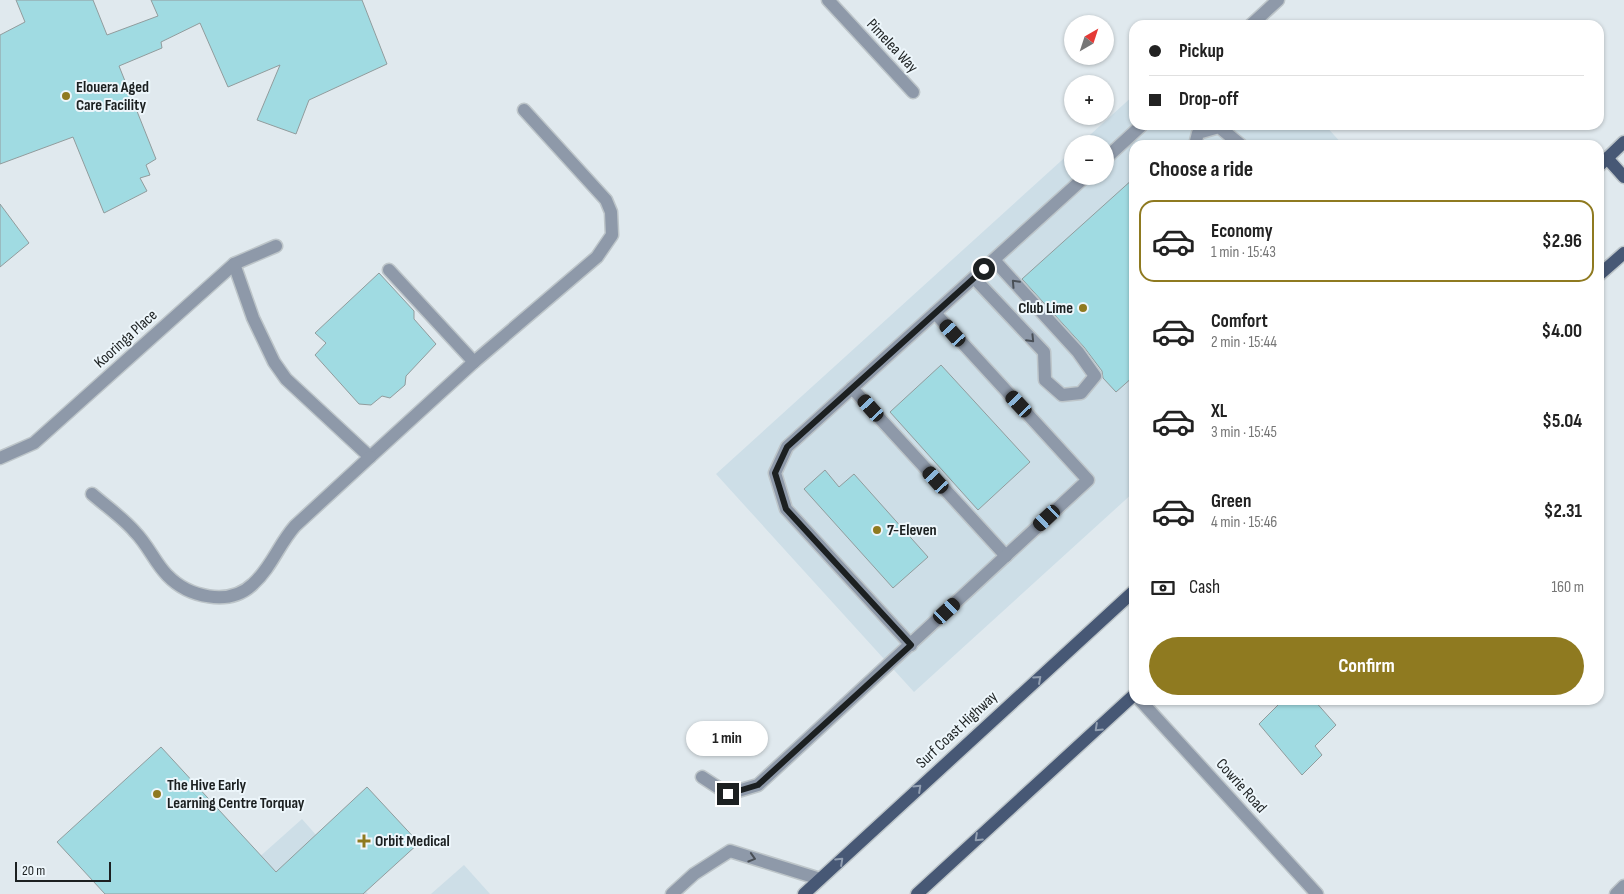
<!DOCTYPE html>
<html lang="en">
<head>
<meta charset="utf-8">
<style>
	:root { --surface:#fff; --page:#f6f6f6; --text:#222; --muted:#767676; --line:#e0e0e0; --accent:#8f7a20 }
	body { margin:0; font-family:"Sofia Sans Condensed",sans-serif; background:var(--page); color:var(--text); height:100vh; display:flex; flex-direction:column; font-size:19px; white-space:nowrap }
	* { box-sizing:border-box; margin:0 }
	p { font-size:16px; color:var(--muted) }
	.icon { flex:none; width:28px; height:28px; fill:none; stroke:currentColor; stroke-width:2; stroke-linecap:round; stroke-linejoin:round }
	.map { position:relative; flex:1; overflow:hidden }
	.drawer { position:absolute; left:1129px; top:140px; width:475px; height:565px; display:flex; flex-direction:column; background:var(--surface); border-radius:15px; box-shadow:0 1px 4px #0004 }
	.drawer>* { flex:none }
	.hud { position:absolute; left:1129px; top:20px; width:475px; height:110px; border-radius:15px; box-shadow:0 1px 4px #0004; display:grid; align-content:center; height:110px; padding:0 20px; background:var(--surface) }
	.needle { width:32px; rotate:39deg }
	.tools { position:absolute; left:1064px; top:15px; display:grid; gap:10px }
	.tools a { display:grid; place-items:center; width:50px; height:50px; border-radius:50%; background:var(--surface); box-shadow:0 1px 4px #0004; font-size:25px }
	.scale { position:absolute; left:15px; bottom:12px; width:96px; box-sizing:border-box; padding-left:5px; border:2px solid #1c2021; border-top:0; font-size:14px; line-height:18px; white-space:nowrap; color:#1c2021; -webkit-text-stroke:4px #edf6fb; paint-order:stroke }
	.end { position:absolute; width:22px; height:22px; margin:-11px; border:6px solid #1c2021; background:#fff; box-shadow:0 0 0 2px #fff }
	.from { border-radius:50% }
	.bubble { position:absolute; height:35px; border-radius:18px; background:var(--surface); box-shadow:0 1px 4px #0004; font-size:16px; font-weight:700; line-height:35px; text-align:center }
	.car { position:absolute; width:15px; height:30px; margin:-15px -8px; border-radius:6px; box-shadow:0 0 4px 1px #0007; background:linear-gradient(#222 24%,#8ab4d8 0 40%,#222 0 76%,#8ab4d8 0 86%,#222 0) }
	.hud b { display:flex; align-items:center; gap:18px; height:48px; font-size:19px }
	.hud b+b { border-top:1px solid var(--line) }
	.hud i { width:12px; height:12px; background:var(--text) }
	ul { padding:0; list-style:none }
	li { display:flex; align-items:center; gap:15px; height:82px; margin:0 10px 8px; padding:0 10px; border:2px solid transparent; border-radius:15px }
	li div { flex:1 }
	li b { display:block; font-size:19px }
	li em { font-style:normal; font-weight:700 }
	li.on { border-color:var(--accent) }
	li>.icon { width:45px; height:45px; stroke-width:1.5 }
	h2 { padding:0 20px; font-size:22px; line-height:60px }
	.pay { display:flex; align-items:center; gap:12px; height:55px; padding:0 20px; font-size:19px }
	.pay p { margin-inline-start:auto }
	.cta { display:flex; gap:10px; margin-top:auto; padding:10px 20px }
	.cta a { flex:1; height:58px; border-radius:30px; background:var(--accent); color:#fff; font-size:20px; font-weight:700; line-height:58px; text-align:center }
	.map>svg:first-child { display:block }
	.built { fill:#cddee7 }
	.building { fill:#a0dbe2; stroke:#919c9d }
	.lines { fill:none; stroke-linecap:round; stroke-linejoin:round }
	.lane-casing { stroke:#bdc5c9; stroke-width:15 }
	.street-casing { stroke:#bdc5c9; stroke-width:15 }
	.primary-casing { stroke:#bdc5c9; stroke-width:15 }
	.lane { stroke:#8e99a9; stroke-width:12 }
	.street { stroke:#8e99a9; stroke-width:12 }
	.primary { stroke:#475875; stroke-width:12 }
	.oneway { stroke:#4a5057 }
	.oneway2 { stroke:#929fb1 }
	.route { stroke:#1c2021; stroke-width:6 }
	.poi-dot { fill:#8f7a20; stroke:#edf6fb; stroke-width:2 }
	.labels { text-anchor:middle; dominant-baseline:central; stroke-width:4; stroke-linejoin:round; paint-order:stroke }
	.street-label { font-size:16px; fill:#1c2021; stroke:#edf6fb }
	.poi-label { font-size:16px; font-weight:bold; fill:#1c2021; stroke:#edf6fb; text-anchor:start }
</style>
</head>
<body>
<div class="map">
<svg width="1624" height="894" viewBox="0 0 1624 894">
	<rect width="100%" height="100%" fill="#e0e9ee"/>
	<!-- built -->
	<g class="built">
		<polygon points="1134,95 1134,125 1325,125 1343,145 1134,145 1134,492 914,692 716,474 1072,151 1072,176 1105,176 1105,144 1080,144"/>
		<polygon points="302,819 368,894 218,894"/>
		<polygon points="464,865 490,894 431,894"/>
	</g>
	<!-- building -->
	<g class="building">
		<polygon points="16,0 93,0 107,35 158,16 151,0 362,0 387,64 309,100 296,134 257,120 280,65 228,87 200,23 161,42 162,48 119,66 156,159 146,165 150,175 140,178 147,191 104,213 73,137 0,164 0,35 25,22"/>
		<polygon points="1134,178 1134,376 1116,392 1103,378 1102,371 1084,347 1022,279"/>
		<polygon points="0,204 29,243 0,267"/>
		<polygon points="379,273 414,311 414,319 436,344 406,376 405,385 390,398 382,396 371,405 359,404 315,355 326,343 315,333"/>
		<polygon points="941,365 1030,462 978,510 890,412"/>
		<polygon points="825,470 839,487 854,474 928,557 893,588 804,489"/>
		<polygon points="1283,700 1314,700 1336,725 1315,746 1322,755 1302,775 1259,724"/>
		<polygon points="161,747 276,872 367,787 419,843 363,894 105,894 57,842"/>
	</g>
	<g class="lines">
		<defs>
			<g id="lane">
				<polyline points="1251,25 1278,0"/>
				<polyline points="1195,145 1198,133 1219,127 1241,145"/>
				<polyline points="1105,159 1142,125"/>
				<polyline points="234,264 253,318 274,362 286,379 370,457 474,362 597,257 612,235 611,212 606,200 524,110"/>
				<polyline points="389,270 474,362"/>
				<polyline points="974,278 1044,352 1045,380 1062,395 1081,393 1095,376 1078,352 994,260"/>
				<polyline points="852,388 1006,556"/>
				<path d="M 92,494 C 107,507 123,518 135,532 C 148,545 155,563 167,575 C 188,597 229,607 253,584 C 271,568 279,544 295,526 L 370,457"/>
				<polyline points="911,645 786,509 775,473 787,447 1086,176"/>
				<polyline points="702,777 728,794 758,785 1088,480 935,313"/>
				<polyline points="672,894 694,874 730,851 820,879"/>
			</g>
			<g id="street">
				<polyline points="828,0 913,92"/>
				<polyline points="0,458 34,443 234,264 276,246"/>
				<polyline points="1140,700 1317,894"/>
				<polyline points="1616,894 1624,886"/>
			</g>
			<g id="primary">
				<polyline points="1607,158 1624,177"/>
				<polyline points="1599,166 1624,142"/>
				<polyline points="1599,275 1624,253"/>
				<polyline points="804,894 1134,591"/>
				<polyline points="917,894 1134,695"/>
			</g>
		</defs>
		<!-- lane casing -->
		<use href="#lane" class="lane-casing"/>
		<!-- street casing -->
		<use href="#street" class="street-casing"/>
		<!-- primary casing -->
		<use href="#primary" class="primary-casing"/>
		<!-- lane -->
		<use href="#lane" class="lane"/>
		<!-- street -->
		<use href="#street" class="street"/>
		<!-- primary -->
		<use href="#primary" class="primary"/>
	</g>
	<!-- one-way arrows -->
	<defs><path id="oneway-chevron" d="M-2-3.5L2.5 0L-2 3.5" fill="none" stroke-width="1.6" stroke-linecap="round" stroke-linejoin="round" transform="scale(1.25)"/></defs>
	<g class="oneway">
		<use href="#oneway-chevron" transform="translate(1015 283) rotate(-133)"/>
		<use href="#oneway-chevron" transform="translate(1031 339) rotate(46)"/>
		<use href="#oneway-chevron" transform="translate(752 858) rotate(17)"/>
	</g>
	<g class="oneway2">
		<use href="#oneway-chevron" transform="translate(1038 679) rotate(-42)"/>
		<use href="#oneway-chevron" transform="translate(1098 728) rotate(137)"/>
		<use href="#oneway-chevron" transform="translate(918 788) rotate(-43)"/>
		<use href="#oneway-chevron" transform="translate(978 838) rotate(137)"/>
		<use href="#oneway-chevron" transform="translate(840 861) rotate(-43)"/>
	</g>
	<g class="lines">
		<!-- route -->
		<polyline class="route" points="728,794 758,785 911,645 786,509 775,473 787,447 984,269"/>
	</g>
	<!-- markers -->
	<g class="poi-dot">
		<circle cx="66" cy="96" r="5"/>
		<circle cx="1083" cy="308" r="5"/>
		<circle cx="877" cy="530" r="5"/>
		<circle cx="157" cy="794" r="5"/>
		<path d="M361.5 833.5h5v5h5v5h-5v5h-5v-5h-5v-5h5z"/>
	</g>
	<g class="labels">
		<!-- street labels -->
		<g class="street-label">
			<text transform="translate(892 46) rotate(47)">Pimelea Way</text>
			<text transform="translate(126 339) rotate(-42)">Kooringa Place</text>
			<text transform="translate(957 730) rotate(-43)">Surf Coast Highway</text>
			<text transform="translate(1241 786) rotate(48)">Cowrie Road</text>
		</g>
		<!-- poi labels -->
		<g class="poi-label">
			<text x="76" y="87">Elouera Aged<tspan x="76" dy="18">Care Facility</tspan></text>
			<text x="1073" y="308" text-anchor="end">Club Lime</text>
			<text x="887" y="530">7-Eleven</text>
			<text x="167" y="785">The Hive Early<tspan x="167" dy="18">Learning Centre Torquay</tspan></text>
			<text x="375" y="841">Orbit Medical</text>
		</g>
	</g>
</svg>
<div class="tools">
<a><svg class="needle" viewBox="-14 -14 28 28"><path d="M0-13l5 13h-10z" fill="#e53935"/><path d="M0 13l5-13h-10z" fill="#767676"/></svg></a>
<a>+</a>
<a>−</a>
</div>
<div class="scale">20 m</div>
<i class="end from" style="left:984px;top:269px"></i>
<i class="end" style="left:728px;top:794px"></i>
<div class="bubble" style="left:686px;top:721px;width:82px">1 min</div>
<i class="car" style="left:953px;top:333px;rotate:318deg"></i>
<i class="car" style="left:1019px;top:404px;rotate:317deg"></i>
<i class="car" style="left:871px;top:408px;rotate:318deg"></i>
<i class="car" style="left:936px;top:480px;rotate:318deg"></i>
<i class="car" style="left:1047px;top:518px;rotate:227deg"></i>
<i class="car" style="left:947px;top:611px;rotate:47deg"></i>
<div class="hud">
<b><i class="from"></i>Pickup</b>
<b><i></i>Drop-off</b>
</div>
<section class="drawer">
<h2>Choose a ride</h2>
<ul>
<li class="on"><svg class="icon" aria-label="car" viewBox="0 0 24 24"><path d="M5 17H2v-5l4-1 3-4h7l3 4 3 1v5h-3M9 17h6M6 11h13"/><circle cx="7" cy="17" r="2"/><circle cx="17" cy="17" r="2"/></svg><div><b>Economy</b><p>1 min · 15:43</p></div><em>$2.96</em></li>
<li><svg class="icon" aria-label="car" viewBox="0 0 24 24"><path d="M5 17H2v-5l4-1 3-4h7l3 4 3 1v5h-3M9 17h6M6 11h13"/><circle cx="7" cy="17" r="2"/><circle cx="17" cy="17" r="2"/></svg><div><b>Comfort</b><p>2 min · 15:44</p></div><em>$4.00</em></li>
<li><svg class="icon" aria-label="car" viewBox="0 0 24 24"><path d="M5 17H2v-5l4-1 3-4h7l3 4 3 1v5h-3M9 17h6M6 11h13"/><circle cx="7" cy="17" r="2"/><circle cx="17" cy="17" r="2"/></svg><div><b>XL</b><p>3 min · 15:45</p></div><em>$5.04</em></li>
<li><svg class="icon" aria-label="car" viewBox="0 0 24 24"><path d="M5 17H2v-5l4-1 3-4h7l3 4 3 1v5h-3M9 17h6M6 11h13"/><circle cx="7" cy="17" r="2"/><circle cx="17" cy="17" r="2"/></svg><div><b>Green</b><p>4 min · 15:46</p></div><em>$2.31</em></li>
</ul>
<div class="pay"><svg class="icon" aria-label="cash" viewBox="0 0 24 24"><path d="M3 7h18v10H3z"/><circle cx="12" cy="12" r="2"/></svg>Cash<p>160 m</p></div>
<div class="cta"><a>Confirm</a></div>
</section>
</div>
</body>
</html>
